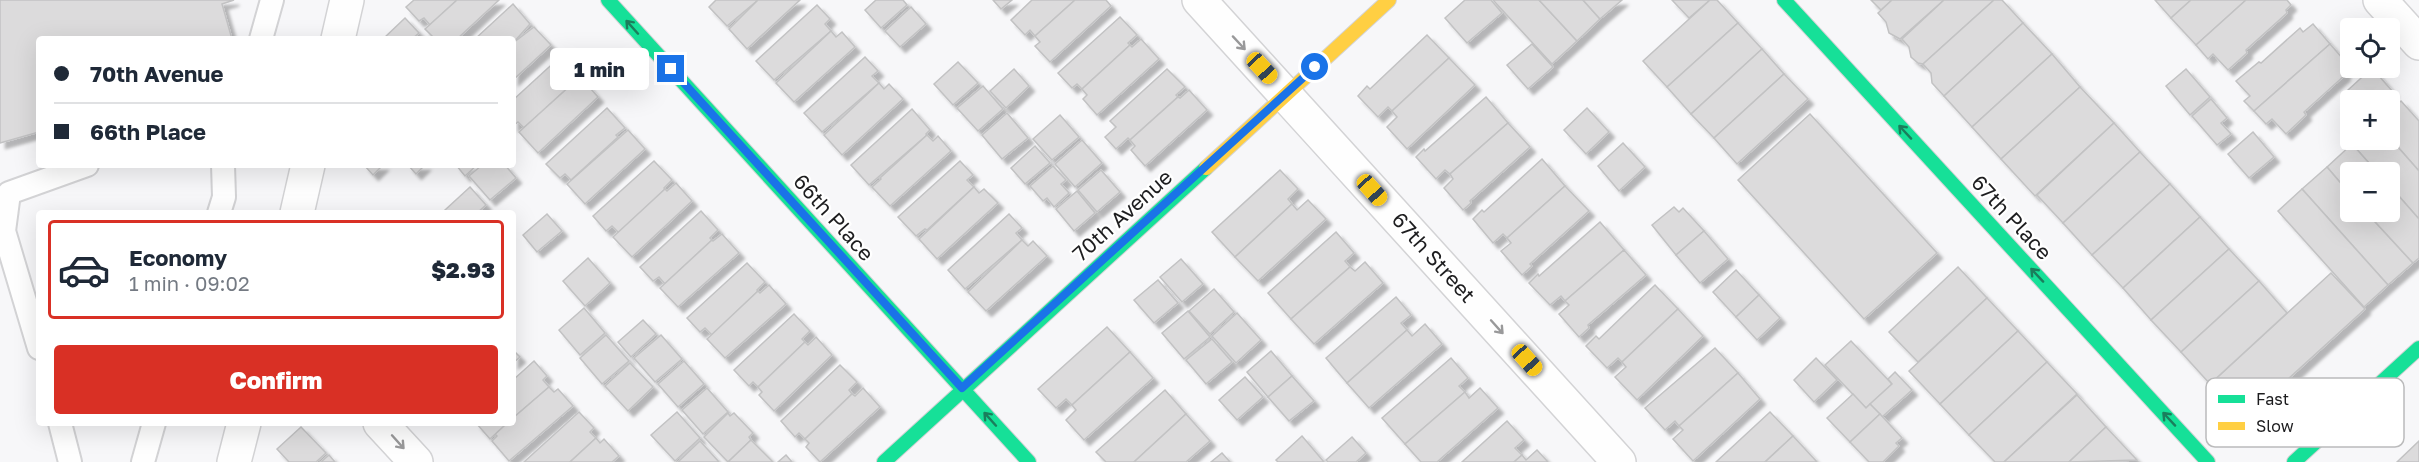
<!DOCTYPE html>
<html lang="en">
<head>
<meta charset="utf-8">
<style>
	:root { --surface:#fff; --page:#f2f2f3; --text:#1f2937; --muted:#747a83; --line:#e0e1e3; --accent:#d93025 }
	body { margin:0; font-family:"Golos Text",sans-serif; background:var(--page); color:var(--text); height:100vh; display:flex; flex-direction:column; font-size:22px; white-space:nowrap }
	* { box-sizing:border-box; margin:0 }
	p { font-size:20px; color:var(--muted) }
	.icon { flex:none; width:33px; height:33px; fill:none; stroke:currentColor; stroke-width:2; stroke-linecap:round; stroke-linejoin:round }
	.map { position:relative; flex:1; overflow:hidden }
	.side { position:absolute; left:36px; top:210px; width:480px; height:216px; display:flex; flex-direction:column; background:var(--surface); border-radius:6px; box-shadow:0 6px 24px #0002 }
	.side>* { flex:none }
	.hud { position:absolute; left:36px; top:36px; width:480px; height:132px; border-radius:6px; box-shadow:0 6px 24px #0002; display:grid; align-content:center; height:132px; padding:0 18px; background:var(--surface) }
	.controls { position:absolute; left:2340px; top:18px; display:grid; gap:12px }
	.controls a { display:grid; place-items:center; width:60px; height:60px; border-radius:6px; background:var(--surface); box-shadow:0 6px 24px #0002; font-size:30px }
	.end { position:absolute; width:27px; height:27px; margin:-14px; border:8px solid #1a73e8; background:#fff; box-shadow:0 0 0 3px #fff }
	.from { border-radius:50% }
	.bubble { position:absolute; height:42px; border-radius:6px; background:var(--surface); box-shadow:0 6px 24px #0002; font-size:20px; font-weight:800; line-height:42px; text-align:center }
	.car { position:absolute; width:18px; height:36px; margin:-18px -9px; border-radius:8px; box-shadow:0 0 4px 2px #0007; background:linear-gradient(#f5c518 24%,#345 0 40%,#f5c518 0 76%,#345 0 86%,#f5c518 0) }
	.hud b { display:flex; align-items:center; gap:21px; height:57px; font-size:22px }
	.hud b+b { border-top:2px solid var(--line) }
	.hud i { width:15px; height:15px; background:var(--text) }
	ul { padding:10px 0 0; list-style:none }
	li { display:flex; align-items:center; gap:18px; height:99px; margin:0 12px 9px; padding:0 6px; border:3px solid transparent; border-radius:6px }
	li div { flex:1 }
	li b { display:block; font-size:22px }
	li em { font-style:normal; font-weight:800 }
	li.selected { border-color:var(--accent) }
	li>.icon { width:54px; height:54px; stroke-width:1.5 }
	.action { display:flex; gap:12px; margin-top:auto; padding:12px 18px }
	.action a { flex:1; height:69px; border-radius:6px; background:var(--accent); color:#fff; font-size:24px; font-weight:800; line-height:69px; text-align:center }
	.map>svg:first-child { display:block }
	.building { fill:#dcdbdc; stroke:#c2c2c3; stroke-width:1.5; filter:url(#shadow) }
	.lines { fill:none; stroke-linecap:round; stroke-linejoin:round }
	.lane-casing { stroke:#d3d3d5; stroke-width:26 }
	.street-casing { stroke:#d3d3d5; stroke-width:36 }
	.fast-casing { stroke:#d3d3d5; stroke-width:16 }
	.slow-casing { stroke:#d3d3d5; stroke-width:16 }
	.lane { stroke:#fefefe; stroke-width:22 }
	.street { stroke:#fefefe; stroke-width:33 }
	.fast { stroke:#16e098; stroke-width:14 }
	.slow { stroke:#ffcf43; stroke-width:14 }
	.oneway { stroke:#1a7e5c }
	.oneway2 { stroke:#99999a }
	.route { stroke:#1a73e8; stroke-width:8 }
	.labels { text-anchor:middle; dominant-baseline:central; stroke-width:4.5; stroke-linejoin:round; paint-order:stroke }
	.street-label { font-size:21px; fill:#1d1d1f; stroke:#fff }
	.key { fill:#fff; stroke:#bbbbbc; stroke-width:1.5 }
	.key-label { font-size:16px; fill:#1d1d1f }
</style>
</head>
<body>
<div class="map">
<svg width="2419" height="462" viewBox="0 0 2419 462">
	<defs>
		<filter id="shadow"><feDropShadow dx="5.5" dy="5.5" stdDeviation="1.5" flood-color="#0004"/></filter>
	</defs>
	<rect width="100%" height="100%" fill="#f7f7f9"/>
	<!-- building -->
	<g class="building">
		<polygon points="0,0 234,0 222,4 232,39 39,39 39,132 0,143"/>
		<polygon points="414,0 457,0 430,25 424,18 419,21 406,7"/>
		<polygon points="457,0 499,0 457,39 435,39 425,29"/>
		<polygon points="716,0 758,0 727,26 709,7"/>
		<polygon points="758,0 800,0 747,49 729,29"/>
		<polygon points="876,0 903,0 907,5 881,28 865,10"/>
		<polygon points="993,0 1012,0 1001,9"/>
		<polygon points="1032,0 1075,0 1035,36 1030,30 1025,35 1011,20"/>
		<polygon points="1075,0 1106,0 1111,6 1050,62 1035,46 1040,42 1035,36"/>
		<polygon points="1465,0 1491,0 1502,13 1467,43 1445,18"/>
		<polygon points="1493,0 1539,0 1577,41 1552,64"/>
		<polygon points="1539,0 1583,0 1600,19 1577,41"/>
		<polygon points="1583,0 1622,0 1600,19"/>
		<polygon points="1672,0 1710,0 1689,18"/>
		<polygon points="1710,0 1717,0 1738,23 1667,87 1643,61"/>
		<polygon points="1871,0 1892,0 1881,10"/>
		<polygon points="1892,0 1944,0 1900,39 1889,33 1886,22 1878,13"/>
		<polygon points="1944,0 1994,0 1923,64 1918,63 1911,57 1909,47 1902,39"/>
		<polygon points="1994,0 2002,0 2023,23 1944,96 1932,83 1931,73 1923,64"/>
		<polygon points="2155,0 2191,0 2171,18"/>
		<polygon points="2191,0 2246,0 2196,45 2171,18"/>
		<polygon points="2246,0 2287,0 2291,5 2286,10 2287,13 2246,50 2247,53 2228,70 2213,54 2208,59 2196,45"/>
		<polygon points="513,4 530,24 513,43 513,39 475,39"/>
		<polygon points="817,5 830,19 825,24 831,31 774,80 756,61"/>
		<polygon points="911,7 926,24 900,47 885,31"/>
		<polygon points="1120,17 1137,35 1128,43 1130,45 1082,89 1077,84 1072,88 1058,73"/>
		<polygon points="405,18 419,33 412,39 383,39"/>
		<polygon points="1738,23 1762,49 1691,114 1667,87"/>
		<polygon points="2023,23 2052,54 1972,127 1944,96"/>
		<polygon points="2313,24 2330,44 2254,111 2244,101 2250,96 2236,81 2259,62 2261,63 2300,28 2303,32"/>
		<polygon points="534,27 551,45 513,80 513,43"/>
		<polygon points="831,31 836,37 842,32 855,47 794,102 776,83"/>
		<polygon points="1427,35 1449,58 1392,111 1388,107 1378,117 1358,96 1367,86 1370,89"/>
		<polygon points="1141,39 1159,59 1097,115 1083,99 1087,95 1082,89 1130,45 1132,47"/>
		<polygon points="1532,44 1553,67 1528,89 1507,65"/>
		<polygon points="2330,44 2350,67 2343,74 2345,75 2304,112 2306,115 2286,134 2272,119 2266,124 2254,111"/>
		<polygon points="1762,49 1784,74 1714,138 1691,114"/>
		<polygon points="2052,54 2080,87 2001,159 1972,127"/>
		<polygon points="560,57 578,76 569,83 571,85 524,128 518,122 513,126 513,100"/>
		<polygon points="865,57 878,71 872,76 879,83 822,132 804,113"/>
		<polygon points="1449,58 1475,85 1407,149 1387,127 1397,117 1392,111"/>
		<polygon points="958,62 978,83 953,105 934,84"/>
		<polygon points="2372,68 2393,92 2383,100 2357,100 2348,90"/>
		<polygon points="1014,69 1029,86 1006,108 990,91"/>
		<polygon points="1167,69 1185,87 1176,95 1178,97 1130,140 1128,138 1116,149 1105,137 1116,127 1110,121"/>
		<polygon points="2186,69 2210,97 2190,115 2166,86"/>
		<polygon points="1784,74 1808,99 1737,164 1714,138"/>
		<polygon points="582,79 598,97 538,153 519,132 571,85 572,87"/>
		<polygon points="879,83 884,89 889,84 903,99 842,155 824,135"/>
		<polygon points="983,86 1003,109 978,131 957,108"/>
		<polygon points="2080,87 2114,123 2035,196 2001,159"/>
		<polygon points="1189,90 1207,110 1145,166 1131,150 1135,146 1130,140 1178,97 1180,98"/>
		<polygon points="1486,97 1508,123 1450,174 1445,170 1436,179 1416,157 1424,149 1425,151"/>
		<polygon points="2211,99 2227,118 2221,123 2231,134 2217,145 2192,116"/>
		<polygon points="2401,101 2419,121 2419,171 2390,138 2390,111"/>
		<polygon points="607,108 625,128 616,135 618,137 571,180 565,174 560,178 546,164"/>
		<polygon points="1587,108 1609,132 1586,154 1564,130"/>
		<polygon points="912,109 930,130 926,134 927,135 869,185 851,165"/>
		<polygon points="1007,113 1028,138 1002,159 982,135"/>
		<polygon points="1810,114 1937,253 1864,319 1738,180"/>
		<polygon points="1060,115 1079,137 1052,160 1033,139"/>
		<polygon points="1508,123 1530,147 1470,201 1471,203 1463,210 1444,188 1453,179 1450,174"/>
		<polygon points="2114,123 2140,152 2063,223 2037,195"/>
		<polygon points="628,130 645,149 585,204 567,184"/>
		<polygon points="2253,132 2274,157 2249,178 2228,154"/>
		<polygon points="927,135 933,141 938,136 951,151 890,206 872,187 881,179 880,178"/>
		<polygon points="2390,138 2419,171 2419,219 2390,186 2390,172 2377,172 2352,144 2358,140 2390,140"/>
		<polygon points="1082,140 1102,163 1075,187 1055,164"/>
		<polygon points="1623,143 1645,167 1619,191 1598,166"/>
		<polygon points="2352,144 2377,172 2350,172 2350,194 2327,167"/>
		<polygon points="1035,146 1050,163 1025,184 1011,168"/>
		<polygon points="2140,152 2170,184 2092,255 2063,223"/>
		<polygon points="1542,159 1565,186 1507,238 1503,234 1493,243 1473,219 1482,210 1484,212"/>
		<polygon points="654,161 672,180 664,188 665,189 619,233 612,226 606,231 593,216"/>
		<polygon points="960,161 973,175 967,180 974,187 927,230 925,229 916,236 898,217"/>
		<polygon points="364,165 383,165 373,175"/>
		<polygon points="408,165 425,165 416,174"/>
		<polygon points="456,165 477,165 465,176"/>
		<polygon points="482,165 505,165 516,178 490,200 469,176"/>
		<polygon points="1053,166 1066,180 1061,184 1069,193 1054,207 1047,198 1043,201 1030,186"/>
		<polygon points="2327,167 2350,194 2350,212 2366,212 2413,263 2388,285 2302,189"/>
		<polygon points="1101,170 1120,192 1097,212 1078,190"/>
		<polygon points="1280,170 1298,189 1288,199 1292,204 1235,257 1212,232"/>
		<polygon points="676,183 692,201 632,257 613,237 665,189 667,191"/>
		<polygon points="2170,184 2200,217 2123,288 2092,255"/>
		<polygon points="1565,186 1589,211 1530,264 1532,266 1522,275 1501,251 1511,243 1507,238"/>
		<polygon points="2390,186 2419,219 2419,258 2413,263 2366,212 2390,212"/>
		<polygon points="470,187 486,205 477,213 448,213 445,210"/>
		<polygon points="974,187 979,193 984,189 998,203 937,259 919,239"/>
		<polygon points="2302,189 2388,285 2364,307 2278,211"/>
		<polygon points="1077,191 1095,213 1074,231 1056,209"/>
		<polygon points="1308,200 1326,219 1258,281 1235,257 1292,204 1297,210"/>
		<polygon points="1674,207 1679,212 1683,208 1704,231 1676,255 1652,225"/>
		<polygon points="701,211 718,230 710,238 712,240 665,284 659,277 653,281 640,267"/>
		<polygon points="547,214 562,231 537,252 523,235"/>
		<polygon points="1009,214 1022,228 1016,233 1022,240 965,289 948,270"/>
		<polygon points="2200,217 2229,249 2151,320 2123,288"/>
		<polygon points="1600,222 1624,250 1565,301 1561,296 1550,305 1529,283 1538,274 1539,276"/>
		<polygon points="1704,231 1728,259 1700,283 1676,255"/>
		<polygon points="1336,232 1354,253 1345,261 1350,267 1291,319 1268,293"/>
		<polygon points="722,234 739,253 678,307 660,288 712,240 713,241"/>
		<polygon points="1022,240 1028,246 1033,241 1047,256 986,311 968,292"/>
		<polygon points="2229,249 2259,281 2181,352 2151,320"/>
		<polygon points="1624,250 1646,275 1588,325 1589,328 1579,337 1559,314 1569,305 1565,301"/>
		<polygon points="588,258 610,283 585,306 563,281"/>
		<polygon points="1181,259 1203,284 1182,302 1160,277"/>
		<polygon points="1365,262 1383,283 1314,344 1291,319 1350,267 1355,271"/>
		<polygon points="747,263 765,282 757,290 758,291 712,335 705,328 700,332 687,318"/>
		<polygon points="1958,267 1987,298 1918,362 1889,332"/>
		<polygon points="1736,270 1759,295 1736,317 1713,292"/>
		<polygon points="2331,273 2365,309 2242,421 2209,385"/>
		<polygon points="1158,280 1178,303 1154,323 1134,300"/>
		<polygon points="2259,281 2287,313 2210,384 2181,352"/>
		<polygon points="769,285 786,304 725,358 707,339 758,291 760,293"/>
		<polygon points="1655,285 1678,309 1622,362 1618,358 1607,368 1586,346 1596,336 1599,339"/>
		<polygon points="1214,289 1234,312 1210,334 1189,311"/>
		<polygon points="1759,295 1780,318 1757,340 1736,317"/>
		<polygon points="1396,297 1411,315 1401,323 1407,330 1347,383 1326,358"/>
		<polygon points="1987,298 2018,331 1940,404 1909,371"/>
		<polygon points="584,308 605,333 580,355 559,330"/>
		<polygon points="1678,309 1703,336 1637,400 1615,377 1626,367 1622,362"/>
		<polygon points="1188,311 1210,337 1184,359 1162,333"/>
		<polygon points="1237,313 1261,340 1236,363 1212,336"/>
		<polygon points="794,314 810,331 802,339 805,342 758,387 753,382 749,386 734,370"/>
		<polygon points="643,320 656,334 631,357 618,342"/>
		<polygon points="1425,324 1442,344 1369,408 1347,383 1407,330 1412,336"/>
		<polygon points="1107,327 1130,352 1072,405 1066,399 1056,408 1038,389"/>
		<polygon points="2018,331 2047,362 1969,435 1940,404"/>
		<polygon points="606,335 629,361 602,384 580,358"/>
		<polygon points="661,335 682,359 655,382 634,358"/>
		<polygon points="816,337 832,355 774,411 759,395 762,392 758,387 805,342 808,345"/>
		<polygon points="1212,339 1232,362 1206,384 1186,360"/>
		<polygon points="1851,341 1892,384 1866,408 1825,365"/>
		<polygon points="1715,348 1738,373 1679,426 1675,421 1665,430 1645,408"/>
		<polygon points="513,350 520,357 513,363"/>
		<polygon points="1271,351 1292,376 1268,397 1247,372"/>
		<polygon points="1130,352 1153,378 1084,440 1066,420 1076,410 1072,405"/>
		<polygon points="1451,358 1468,378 1459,386 1465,392 1405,444 1382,418"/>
		<polygon points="1816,358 1837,380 1814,402 1794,380"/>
		<polygon points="534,361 547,376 543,380 549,387 513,418 513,380"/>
		<polygon points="684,361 704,384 678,407 658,384"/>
		<polygon points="2047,362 2077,394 2004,462 1995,462 1969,435"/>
		<polygon points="630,363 653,387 628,411 605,386"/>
		<polygon points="840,365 857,382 849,390 852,394 805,439 799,433 795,437 781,421"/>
		<polygon points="1895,372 1912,390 1882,417 1870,404 1892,384 1888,379"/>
		<polygon points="1738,373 1760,399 1693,461 1673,439 1683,430 1679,426"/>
		<polygon points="1292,376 1314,401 1289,421 1268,397"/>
		<polygon points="1245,377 1263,397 1237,420 1219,400"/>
		<polygon points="549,387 554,392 558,389 573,406 509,461 492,441 497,436 495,434 507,423 513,423 513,418"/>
		<polygon points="707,388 728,412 703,434 682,410"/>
		<polygon points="863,388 880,407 820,462 806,447 809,443 805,439 852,394 855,396"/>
		<polygon points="1480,388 1498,408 1437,462 1421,462 1405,444 1465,392 1469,398"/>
		<polygon points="1165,390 1186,414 1134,462 1106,462 1096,452"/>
		<polygon points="1853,394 1866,408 1870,404 1880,414 1850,442 1827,418"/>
		<polygon points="2077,395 2106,427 2069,462 2004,462"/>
		<polygon points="579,412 594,428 590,432 596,438 570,462 524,462"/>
		<polygon points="677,412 700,438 675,461 651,435"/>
		<polygon points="1770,412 1793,436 1765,462 1716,462"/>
		<polygon points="728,413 730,416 734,413 753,433 749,437 751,440 728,462 704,437"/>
		<polygon points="1186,414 1210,441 1186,462 1134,462"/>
		<polygon points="1880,414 1902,438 1896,443 1899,446 1883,462 1869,462 1850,442"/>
		<polygon points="1507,421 1524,440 1515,448 1522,455 1514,462 1462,462"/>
		<polygon points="476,423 507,423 490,439"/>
		<polygon points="301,427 326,453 316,462 289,462 277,449"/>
		<polygon points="2106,427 2137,460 2069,462"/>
		<polygon points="1302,436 1324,462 1278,462 1276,460"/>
		<polygon points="1793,436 1817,462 1765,462"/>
		<polygon points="1352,437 1366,453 1356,462 1328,462 1326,460"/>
		<polygon points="596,438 600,443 604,439 619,456 612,462 570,462"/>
		<polygon points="751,440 773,462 728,462"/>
		<polygon points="700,441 719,462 678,462"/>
		<polygon points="2419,441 2419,462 2397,462"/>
		<polygon points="1537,450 1548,462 1514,462 1522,455 1526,460"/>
		<polygon points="1222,453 1230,462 1211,462"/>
		<polygon points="329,455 335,462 321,462"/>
		<polygon points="786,455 792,462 778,462"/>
	</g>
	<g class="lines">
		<defs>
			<g id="lane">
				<polyline points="261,39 272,0"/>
				<polyline points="219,213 224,197 223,165"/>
				<polyline points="39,348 4,231 9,193 87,165"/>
				<polyline points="60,423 70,462"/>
				<polyline points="143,462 154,423"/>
			</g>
			<g id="street">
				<polyline points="1199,0 1619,462"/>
				<polyline points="2380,0 2419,43"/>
				<polyline points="338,39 347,0"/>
				<polyline points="297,213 308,165"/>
				<polyline points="380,423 416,462"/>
				<polyline points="234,462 244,423"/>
			</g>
			<g id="fast">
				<polyline points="608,0 1029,462"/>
				<polyline points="1784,0 2208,462"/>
				<polyline points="884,462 1206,168"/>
				<polyline points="2294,462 2419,348"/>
			</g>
			<polyline id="slow" points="1206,168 1389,0"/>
		</defs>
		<!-- lane casing -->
		<use href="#lane" class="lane-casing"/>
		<!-- street casing -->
		<use href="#street" class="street-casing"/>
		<!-- fast casing -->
		<use href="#fast" class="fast-casing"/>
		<!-- slow casing -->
		<use href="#slow" class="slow-casing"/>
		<!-- lane -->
		<use href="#lane" class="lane"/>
		<!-- street -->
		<use href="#street" class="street"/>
		<!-- fast -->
		<use href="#fast" class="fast"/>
		<!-- slow -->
		<use href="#slow" class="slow"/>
	</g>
	<!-- one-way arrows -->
	<defs><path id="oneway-shaft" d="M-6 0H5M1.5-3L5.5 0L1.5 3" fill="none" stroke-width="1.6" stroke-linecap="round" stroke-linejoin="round" transform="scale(1.5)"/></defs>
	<g class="oneway">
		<use href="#oneway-shaft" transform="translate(632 27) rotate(-132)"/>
		<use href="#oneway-shaft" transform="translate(1905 132) rotate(-133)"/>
		<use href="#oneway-shaft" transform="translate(2037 275) rotate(-133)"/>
		<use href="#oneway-shaft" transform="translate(990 419) rotate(-132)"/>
		<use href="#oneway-shaft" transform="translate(2169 419) rotate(-133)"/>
	</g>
	<g class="oneway2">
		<use href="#oneway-shaft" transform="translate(1239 43) rotate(47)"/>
		<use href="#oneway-shaft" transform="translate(1497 327) rotate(48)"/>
		<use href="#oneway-shaft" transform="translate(398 442) rotate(48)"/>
	</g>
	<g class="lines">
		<!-- route -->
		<polyline class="route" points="671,69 962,388 1315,67"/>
	</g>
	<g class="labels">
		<!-- street labels -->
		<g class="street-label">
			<text transform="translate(1122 215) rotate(-42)">70th Avenue</text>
			<text transform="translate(834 217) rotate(48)">66th Place</text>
			<text transform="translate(2012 217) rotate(47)">67th Place</text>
			<text transform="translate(1434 257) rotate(48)">67th Street</text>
		</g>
	</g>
	<!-- legend -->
	<rect x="2206" y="378" width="198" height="69" rx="9" class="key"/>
	<rect x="2218" y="395" width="27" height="8" fill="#16e098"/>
	<rect x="2218" y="422" width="27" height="8" fill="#ffcf43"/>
	<g class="key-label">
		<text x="2256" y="405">Fast</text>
		<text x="2256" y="432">Slow</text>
	</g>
</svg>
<div class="controls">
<a><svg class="icon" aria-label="locate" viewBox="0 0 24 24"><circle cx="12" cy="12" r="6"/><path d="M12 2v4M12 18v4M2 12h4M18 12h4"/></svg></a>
<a>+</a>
<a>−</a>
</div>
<i class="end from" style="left:1315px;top:67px"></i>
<i class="end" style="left:671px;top:69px"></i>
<div class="bubble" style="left:550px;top:48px;width:99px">1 min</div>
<i class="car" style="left:1262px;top:68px;rotate:137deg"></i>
<i class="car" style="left:1372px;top:190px;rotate:138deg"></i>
<i class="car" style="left:1527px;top:360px;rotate:138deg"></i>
<div class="hud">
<b><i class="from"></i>70th Avenue</b>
<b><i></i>66th Place</b>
</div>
<section class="side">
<ul>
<li class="selected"><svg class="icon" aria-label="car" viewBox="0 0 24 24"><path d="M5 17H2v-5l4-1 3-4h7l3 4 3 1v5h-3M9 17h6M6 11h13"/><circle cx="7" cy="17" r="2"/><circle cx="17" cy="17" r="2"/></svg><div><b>Economy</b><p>1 min · 09:02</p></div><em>$2.93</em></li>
</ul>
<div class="action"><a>Confirm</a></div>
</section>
</div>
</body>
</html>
